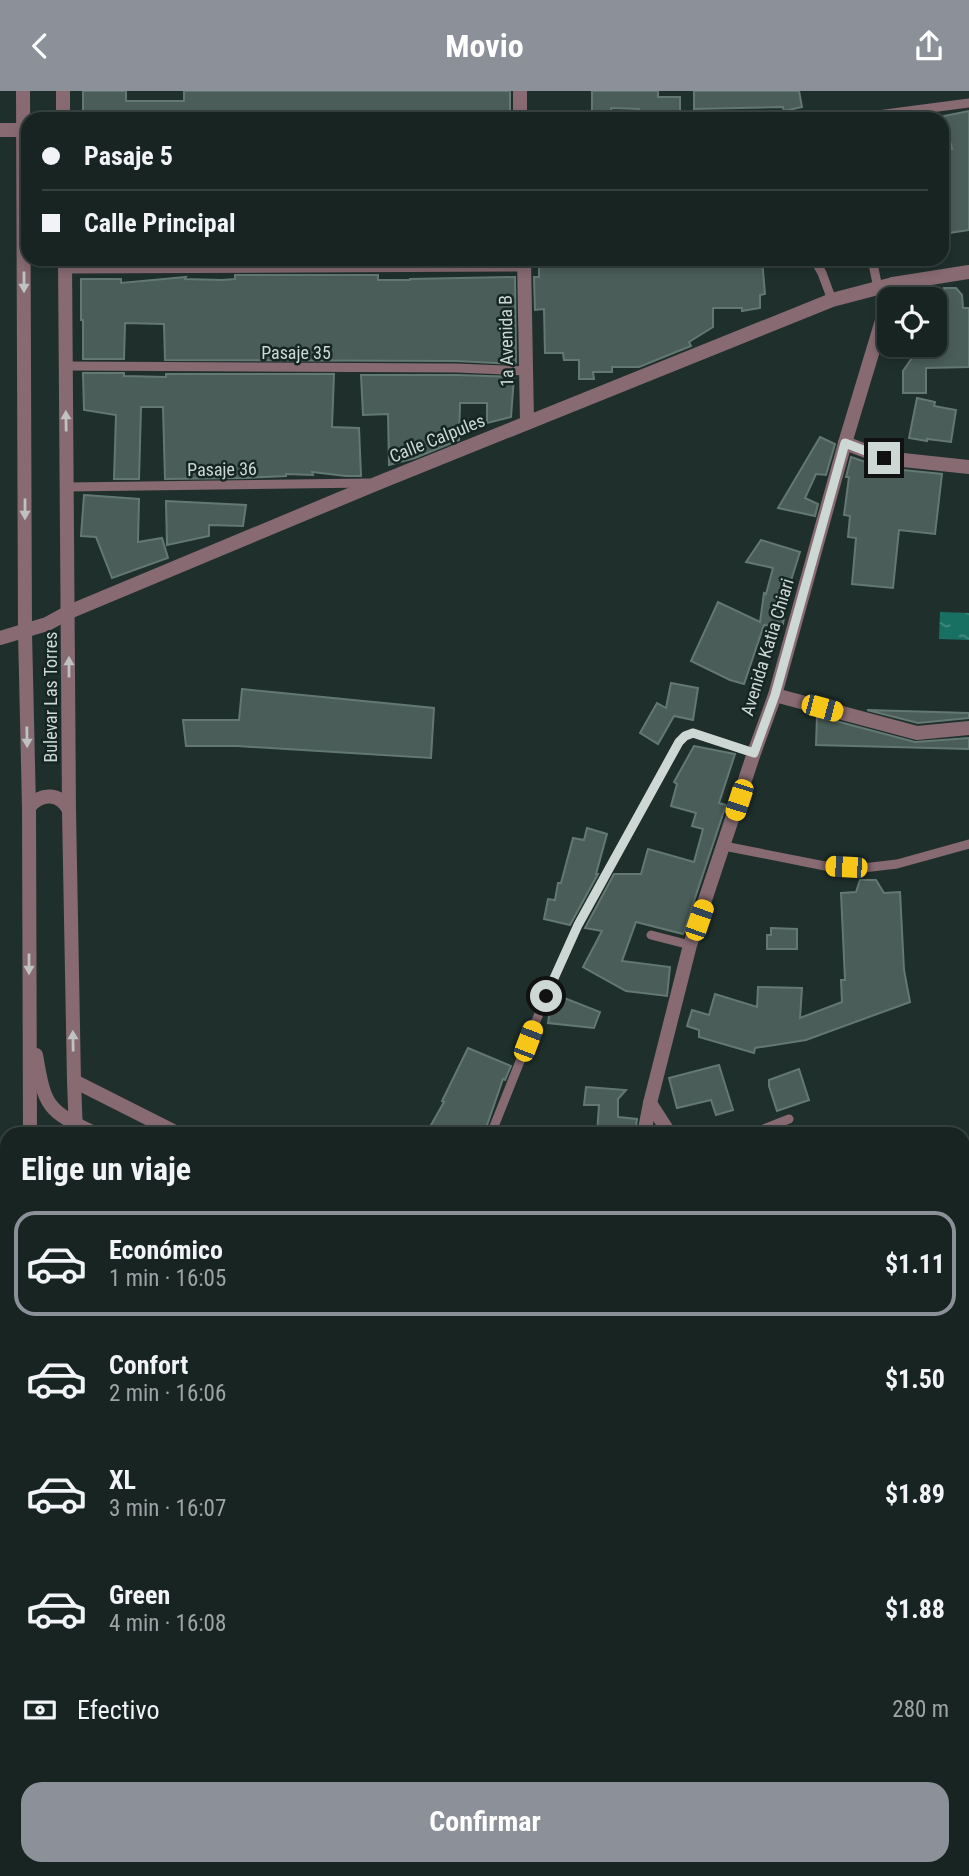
<!DOCTYPE html>
<html lang="es">
<head>
<meta charset="utf-8">
<style>
	:root { --surface:#172421; --page:#202c2a; --text:#f1f3f6; --muted:#9ea4a5; --line:#36413f; --accent:#8c9099 }
	body { margin:0; font-family:"Roboto Condensed",sans-serif; background:var(--page); color:var(--text); height:100vh; display:flex; flex-direction:column; font-size:26px; white-space:nowrap }
	* { box-sizing:border-box; margin:0 }
	p { font-size:23px; color:var(--muted) }
	.icon { flex:none; width:38px; height:38px; fill:none; stroke:currentColor; stroke-width:2; stroke-linecap:round; stroke-linejoin:round }
	.map { position:relative; flex:1; overflow:hidden }
	.details { position:absolute; left:0px; top:1036px; width:970px; height:749px; display:flex; flex-direction:column; background:var(--surface); border-radius:21px 21px 0 0; box-shadow:0 4px 10px #0003,0 0 0 2px var(--line) }
	.details>* { flex:none }
	.hud { position:absolute; left:21px; top:21px; width:928px; height:154px; border-radius:21px; box-shadow:0 4px 10px #0003,0 0 0 2px var(--line); display:grid; align-content:center; height:154px; padding:0 21px; background:var(--surface) }
	.fabs { position:absolute; left:877px; top:196px; display:grid; gap:14px }
	.fabs a { display:grid; place-items:center; width:70px; height:70px; border-radius:14px; background:var(--surface); box-shadow:0 4px 10px #0003,0 0 0 2px var(--line); font-size:35px }
	.end { position:absolute; width:32px; height:32px; margin:-16px; border:9px solid #cdd8d5; background:#111; box-shadow:0 0 0 4px #111 }
	.from { border-radius:50% }
	.car { position:absolute; width:21px; height:42px; margin:-21px -10px; border-radius:9px; box-shadow:0 0 5px 2px #0007; background:linear-gradient(#f5c518 24%,#345 0 40%,#f5c518 0 76%,#345 0 86%,#f5c518 0) }
	.hud b { display:flex; align-items:center; gap:24px; height:66px; font-size:26px }
	.hud b+b { border-top:2px solid var(--line) }
	.hud i { width:18px; height:18px; background:var(--text) }
	ul { padding:0; list-style:none }
	li { display:flex; align-items:center; gap:21px; height:105px; margin:0 14px 10px; padding:0 7px; border:4px solid transparent; border-radius:21px }
	li div { flex:1 }
	li b { display:block; font-size:26px }
	li em { font-style:normal; font-weight:700 }
	li.current { border-color:var(--accent) }
	li>.icon { width:63px; height:63px; stroke-width:1.5 }
	h2 { padding:0 21px; font-size:32px; line-height:84px }
	.pay { display:flex; align-items:center; gap:18px; height:77px; padding:0 21px; font-size:26px }
	.pay p { margin-inline-start:auto }
	.primary-button { display:flex; gap:14px; margin-top:auto; padding:14px 21px }
	.primary-button a { flex:1; height:80px; border-radius:21px; background:var(--accent); color:#fff; font-size:28px; font-weight:700; line-height:80px; text-align:center }
	header { display:flex; justify-content:space-between; align-items:center; height:91px; padding:0 21px; background:var(--accent); color:#fff; font-size:32px; font-weight:700 }
	.map>svg:first-child { display:block }
	.water { fill:url(#water-ripples) }
	.building { fill:#4a5d58; stroke:#647873; stroke-width:2 }
	.lines { fill:none; stroke-linecap:round; stroke-linejoin:round }
	.service { stroke:#876a72; stroke-width:9 }
	.minor { stroke:#876a72; stroke-width:14 }
	.tertiary { stroke:#876a72; stroke-width:14 }
	.oneway { fill:#bfc2c1 }
	.route { stroke:#cdd8d5; stroke-width:9 }
	.labels { text-anchor:middle; dominant-baseline:central; stroke-width:5; stroke-linejoin:round; paint-order:stroke }
	.street-label { font-size:18px; fill:#cdd8d5; stroke:#152623 }
</style>
</head>
<body>
<header><svg class="icon" aria-label="back" viewBox="0 0 24 24"><path d="M15 5l-7 7 7 7"/></svg>Movio<svg class="icon" aria-label="share" viewBox="0 0 24 24"><path d="M12 15V3M7 8l5-5 5 5M5 13v7h14v-7"/></svg></header>
<div class="map">
<svg width="969" height="1785" viewBox="0 0 969 1785">
	<defs>
		<pattern id="water-ripples" width="26" height="14" patternUnits="userSpaceOnUse" patternTransform="scale(1.75)"><rect width="26" height="14" fill="#187062"/><path d="M2 4q2-2 4 0t4 0M15 11q2-2 4 0t4 0" fill="none" stroke="#438a7f"/></pattern>
	</defs>
	<rect width="100%" height="100%" fill="#1f302c"/>
	<!-- water -->
	<polygon class="water" points="940,521 969,522 969,549 939,548"/>
	<!-- building -->
	<g class="building">
		<polygon points="83,0 126,0 126,10 184,10 184,0 510,0 510,27 83,27"/>
		<polygon points="592,0 658,0 658,6 680,6 680,27 665,27 665,24 639,23 639,18 611,17 611,25 592,25"/>
		<polygon points="694,0 799,0 802,16 784,20 783,16 694,18"/>
		<polygon points="969,20 969,139 942,143 942,58 952,58 944,25"/>
		<rect x="235" y="168" width="143" height="2"/>
		<polygon points="539,168 762,168 765,203 760,204 760,217 742,220 742,217 713,217 713,236 689,251 691,255 639,276 612,276 612,281 593,281 594,288 579,288 579,269 564,269 563,262 545,262 544,218 535,219 534,186 539,186"/>
		<polygon points="235,184 378,184 378,189 410,189 410,188 515,186 516,271 515,273 457,270 165,269 164,233 125,232 124,268 83,268 83,229 81,229 81,188 121,188 121,192 186,186 185,188 222,189 235,188"/>
		<polygon points="944,197 956,197 962,204 963,217 969,217 969,276 926,277 926,302 903,302 903,280 921,254 934,254 934,204 945,204"/>
		<polygon points="83,282 124,282 124,285 166,286 166,283 334,283 332,336 359,337 361,385 346,385 312,381 313,384 286,383 286,385 245,387 165,388 163,316 141,316 139,388 114,388 116,324 84,319"/>
		<polygon points="361,284 457,284 514,286 511,326 487,332 487,312 460,312 459,349 415,367 389,374 388,323 363,324"/>
		<polygon points="917,307 935,311 934,315 956,319 951,351 927,348 927,350 909,347"/>
		<polygon points="820,346 835,353 826,384 816,383 805,407 818,413 815,425 778,417"/>
		<polygon points="851,366 883,377 942,383 935,443 899,439 893,497 852,493 856,447 848,446 850,425 844,424 849,386 846,386"/>
		<polygon points="84,404 139,408 138,451 162,447 168,467 112,487 96,446 81,445"/>
		<polygon points="166,410 246,414 243,435 209,434 209,445 167,454"/>
		<polygon points="761,449 800,461 788,499 783,533 778,532 777,535 764,534 744,593 730,589 691,570 718,511 760,531 764,502 766,503 773,477 746,471"/>
		<polygon points="671,592 698,597 693,629 674,625 658,653 640,642 657,612 666,617"/>
		<polygon points="242,598 434,617 431,667 237,655 186,655 183,629 239,629"/>
		<polygon points="867,619 969,622 969,627 918,632"/>
		<polygon points="817,625 915,651 969,647 969,658 816,654"/>
		<polygon points="694,655 735,663 719,712 726,714 683,843 636,831 622,870 670,876 667,905 626,900 583,876 602,840 585,837 614,783 641,783 648,758 694,771 703,738 692,735 696,722 671,715 677,693 674,691"/>
		<polygon points="587,737 607,743 596,783 598,783 570,834 544,828 548,808 555,809 558,792 561,792 573,747 584,749"/>
		<polygon points="860,789 876,789 884,802 900,801 904,879 910,911 806,949 755,957 754,962 699,946 699,939 687,935 692,919 709,924 715,903 757,916 758,896 802,897 800,927 842,911 841,889 845,889 841,802 856,801"/>
		<polygon points="771,837 797,838 797,858 767,858 767,844 771,844"/>
		<polygon points="554,903 600,921 594,937 548,932 551,912"/>
		<polygon points="468,957 511,975 505,989 503,988 484,1043 426,1043 444,1011 442,1010"/>
		<polygon points="719,974 733,1019 716,1024 711,1009 677,1017 669,987"/>
		<polygon points="799,978 809,1009 777,1020 769,995 769,989"/>
		<polygon points="586,996 626,999 618,1008 618,1026 637,1028 635,1043 597,1043 599,1014 584,1014"/>
	</g>
	<g class="lines">
		<!-- service -->
		<g class="service">
			<polyline points="847,28 969,12"/>
			<polyline points="814,168 822,182 832,209"/>
			<polyline points="872,168 878,197"/>
			<polyline points="65,178 524,176"/>
			<polyline points="66,275 457,277 526,280"/>
			<polyline points="67,396 369,392"/>
			<polyline points="724,755 830,776 863,777 897,773 969,753"/>
			<polyline points="651,844 690,854"/>
			<polyline points="493,1039 508,1043"/>
			<polyline points="491,1043 546,905 578,834 679,651 685,645 693,642 754,662"/>
			<polyline points="751,1043 789,1028"/>
			<polyline points="0,1118 7,1118"/>
			<polyline points="962,1331 969,1356"/>
			<polyline points="0,1510 7,1507"/>
			<polyline points="962,1577 969,1566"/>
			<polyline points="886,1778 893,1785"/>
		</g>
		<!-- minor -->
		<g class="minor">
			<polyline points="520,0 520,28"/>
			<polyline points="0,39 28,39"/>
			<polyline points="524,168 527,331"/>
			<polyline points="845,352 884,367 969,376"/>
			<polyline points="0,547 47,533 69,521 378,392 832,209 893,193 969,181"/>
			<polyline points="775,604 917,642 969,637"/>
			<polyline points="74,990 179,1043"/>
			<polyline points="650,1012 670,1043"/>
			<polyline points="644,1043 650,1012 690,854 754,662 775,604 845,352 893,193"/>
			<polyline points="962,1435 969,1438"/>
			<polyline points="962,1613 969,1622"/>
		</g>
		<!-- tertiary -->
		<g class="tertiary">
			<polyline points="23,0 25,541 29,716 30,1043"/>
			<polyline points="63,0 63,28"/>
			<polyline points="65,168 69,719 74,990 76,1043"/>
			<path d="M 29,716 C 42,701 60,702 69,719"/>
			<path d="M 36,964 C 45,1017 47,1019 96,1043"/>
			<polyline points="962,1471 969,1475"/>
			<polyline points="37,1778 38,1785"/>
			<polyline points="77,1778 77,1785"/>
		</g>
	</g>
	<!-- one-way arrows -->
	<defs><path id="oneway-solid" d="M-6-.8H1V-3.2L6.5 0L1 3.2V.8H-6Z" transform="scale(1.75)"/></defs>
	<g class="oneway">
		<use href="#oneway-solid" transform="translate(24 191) rotate(90)"/>
		<use href="#oneway-solid" transform="translate(66 330) rotate(-91)"/>
		<use href="#oneway-solid" transform="translate(25 418) rotate(90)"/>
		<use href="#oneway-solid" transform="translate(69 576) rotate(-90)"/>
		<use href="#oneway-solid" transform="translate(27 646) rotate(89)"/>
		<use href="#oneway-solid" transform="translate(29 873) rotate(90)"/>
		<use href="#oneway-solid" transform="translate(73 950) rotate(-91)"/>
	</g>
	<g class="lines">
		<!-- route -->
		<polyline class="route" points="546,905 578,834 679,651 685,645 693,642 754,662 775,604 845,352 884,367"/>
	</g>
	<g class="labels">
		<!-- street labels -->
		<g class="street-label">
			<text transform="translate(506 250) rotate(-91)">1a Avenida B</text>
			<text x="296" y="261">Pasaje 35</text>
			<text transform="translate(437 347) rotate(-22)">Calle Calpules</text>
			<text transform="translate(222 378) rotate(-1)">Pasaje 36</text>
			<text transform="translate(767 556) rotate(-73)">Avenida Katia Chiari</text>
			<text transform="translate(50 606) rotate(-90)">Bulevar Las Torres</text>
		</g>
	</g>
</svg>
<div class="fabs">
<a><svg class="icon" aria-label="locate" viewBox="0 0 24 24"><circle cx="12" cy="12" r="6"/><path d="M12 2v4M12 18v4M2 12h4M18 12h4"/></svg></a>
</div>
<i class="end from" style="left:546px;top:905px"></i>
<i class="end" style="left:884px;top:367px"></i>
<i class="car" style="left:822px;top:617px;rotate:105deg"></i>
<i class="car" style="left:739px;top:709px;rotate:198deg"></i>
<i class="car" style="left:846px;top:776px;rotate:273deg"></i>
<i class="car" style="left:699px;top:829px;rotate:19deg"></i>
<i class="car" style="left:528px;top:950px;rotate:21deg"></i>
<div class="hud">
<b><i class="from"></i>Pasaje 5</b>
<b><i></i>Calle Principal</b>
</div>
<section class="details">
<h2>Elige un viaje</h2>
<ul>
<li class="current"><svg class="icon" aria-label="car" viewBox="0 0 24 24"><path d="M5 17H2v-5l4-1 3-4h7l3 4 3 1v5h-3M9 17h6M6 11h13"/><circle cx="7" cy="17" r="2"/><circle cx="17" cy="17" r="2"/></svg><div><b>Económico</b><p>1 min · 16:05</p></div><em>$1.11</em></li>
<li><svg class="icon" aria-label="car" viewBox="0 0 24 24"><path d="M5 17H2v-5l4-1 3-4h7l3 4 3 1v5h-3M9 17h6M6 11h13"/><circle cx="7" cy="17" r="2"/><circle cx="17" cy="17" r="2"/></svg><div><b>Confort</b><p>2 min · 16:06</p></div><em>$1.50</em></li>
<li><svg class="icon" aria-label="car" viewBox="0 0 24 24"><path d="M5 17H2v-5l4-1 3-4h7l3 4 3 1v5h-3M9 17h6M6 11h13"/><circle cx="7" cy="17" r="2"/><circle cx="17" cy="17" r="2"/></svg><div><b>XL</b><p>3 min · 16:07</p></div><em>$1.89</em></li>
<li><svg class="icon" aria-label="car" viewBox="0 0 24 24"><path d="M5 17H2v-5l4-1 3-4h7l3 4 3 1v5h-3M9 17h6M6 11h13"/><circle cx="7" cy="17" r="2"/><circle cx="17" cy="17" r="2"/></svg><div><b>Green</b><p>4 min · 16:08</p></div><em>$1.88</em></li>
</ul>
<div class="pay"><svg class="icon" aria-label="cash" viewBox="0 0 24 24"><path d="M3 7h18v10H3z"/><circle cx="12" cy="12" r="2"/></svg>Efectivo<p>280 m</p></div>
<div class="primary-button"><a>Confirmar</a></div>
</section>
</div>
</body>
</html>
